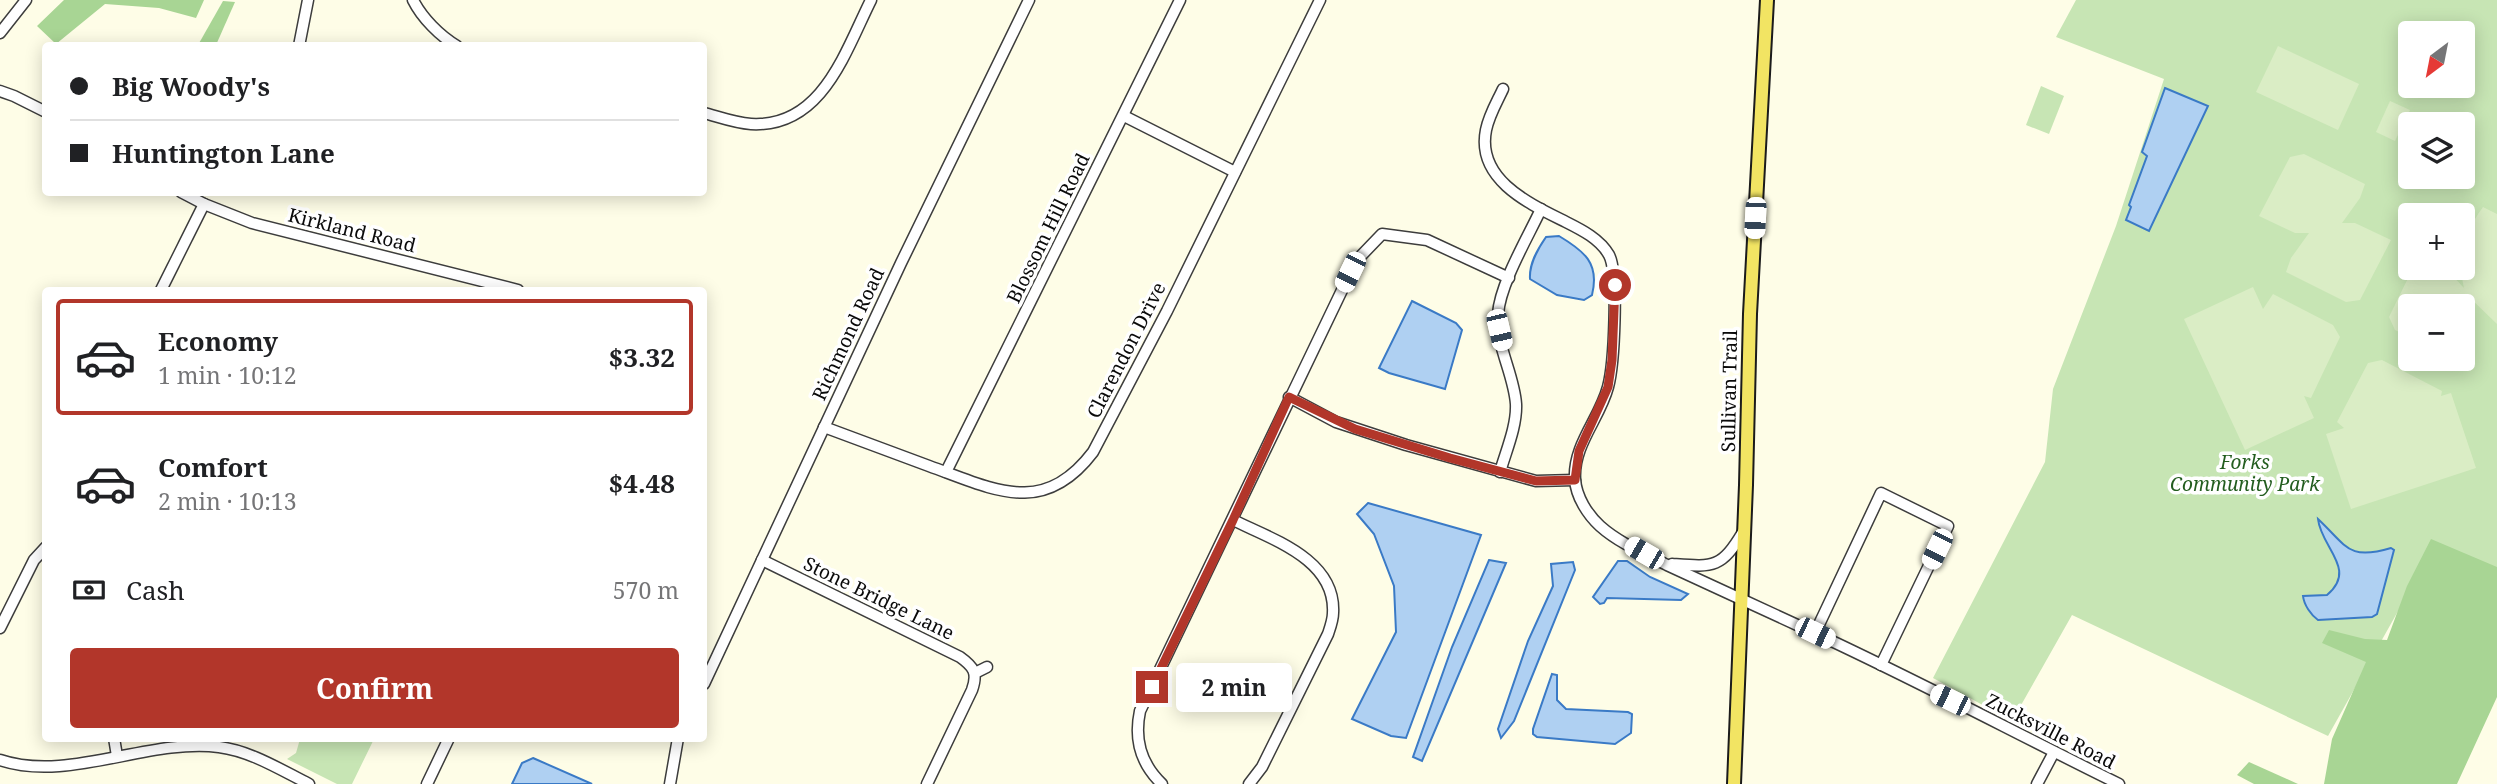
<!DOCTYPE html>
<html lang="en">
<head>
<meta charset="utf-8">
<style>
	:root { --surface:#fff; --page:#f6f6f6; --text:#202124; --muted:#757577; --line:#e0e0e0; --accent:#b2362a }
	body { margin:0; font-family:"Noto Serif",serif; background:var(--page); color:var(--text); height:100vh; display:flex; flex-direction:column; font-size:26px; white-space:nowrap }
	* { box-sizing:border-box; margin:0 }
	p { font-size:23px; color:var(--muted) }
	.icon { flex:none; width:38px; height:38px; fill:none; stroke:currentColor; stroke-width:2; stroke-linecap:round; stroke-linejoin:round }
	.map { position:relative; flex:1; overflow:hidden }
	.side { position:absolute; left:42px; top:287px; width:665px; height:455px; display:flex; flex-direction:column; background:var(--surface); border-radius:7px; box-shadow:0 4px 18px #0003 }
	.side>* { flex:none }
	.hud { position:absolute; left:42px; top:42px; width:665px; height:154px; border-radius:7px; box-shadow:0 4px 18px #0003; display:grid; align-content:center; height:154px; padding:0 28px; background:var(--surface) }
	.needle { width:46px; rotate:212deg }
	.controls { position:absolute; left:2398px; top:21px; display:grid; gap:14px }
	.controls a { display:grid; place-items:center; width:77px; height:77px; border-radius:7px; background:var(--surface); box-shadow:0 4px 18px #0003; font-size:35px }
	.end { position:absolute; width:32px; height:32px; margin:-16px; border:9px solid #b2362a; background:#fff; box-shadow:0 0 0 4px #fff }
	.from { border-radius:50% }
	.bubble { position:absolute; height:49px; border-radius:7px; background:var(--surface); box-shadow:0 4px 18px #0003; font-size:23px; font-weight:700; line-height:49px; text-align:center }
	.car { position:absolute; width:21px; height:42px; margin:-21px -10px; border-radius:9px; box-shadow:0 0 5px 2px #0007; background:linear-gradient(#fff 24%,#345 0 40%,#fff 0 76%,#345 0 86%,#fff 0) }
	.hud b { display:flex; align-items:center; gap:24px; height:66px; font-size:26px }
	.hud b+b { border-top:2px solid var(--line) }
	.hud i { width:18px; height:18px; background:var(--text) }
	ul { padding:12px 0 0; list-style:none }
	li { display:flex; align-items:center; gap:21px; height:116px; margin:0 14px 10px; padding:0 14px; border:4px solid transparent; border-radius:7px }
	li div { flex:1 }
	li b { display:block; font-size:26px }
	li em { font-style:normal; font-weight:700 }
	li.active { border-color:var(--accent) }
	li>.icon { width:63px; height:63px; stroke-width:1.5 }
	.pay { display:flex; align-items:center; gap:18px; height:77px; padding:0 28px; font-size:26px }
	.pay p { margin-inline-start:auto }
	.action { display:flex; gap:14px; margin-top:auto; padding:14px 28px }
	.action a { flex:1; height:80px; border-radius:7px; background:var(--accent); color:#fff; font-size:28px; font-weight:700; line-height:80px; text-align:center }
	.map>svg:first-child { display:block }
	.green { fill:#c7e5b4; fill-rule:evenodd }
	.forest { fill:#a8d594 }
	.pitch { fill:#daedc5 }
	.water { fill:#afd0f2; stroke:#3a7ac6; stroke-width:2 }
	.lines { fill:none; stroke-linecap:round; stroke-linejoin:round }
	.minor-casing { stroke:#3d3d3d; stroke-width:13 }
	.major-casing { stroke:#1b1b1b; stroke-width:16 }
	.minor { stroke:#fff; stroke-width:10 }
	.major { stroke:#f2e463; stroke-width:12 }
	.route { stroke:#b2362a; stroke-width:9 }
	.labels { text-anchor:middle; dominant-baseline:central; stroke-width:7; stroke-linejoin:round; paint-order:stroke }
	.street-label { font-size:19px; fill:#0a0a0a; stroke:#fff }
	.park-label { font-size:19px; font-style:italic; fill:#235d1f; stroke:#fff }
</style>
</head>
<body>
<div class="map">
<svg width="2497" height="784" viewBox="0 0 2497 784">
	<rect width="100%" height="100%" fill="#fefde7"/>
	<!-- green -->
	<g class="green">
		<path d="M 2076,0 L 2497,0 L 2497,573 L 2434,547 L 2328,736 L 2072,615 L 2012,721 L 1933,678 L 2045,462 L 2053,389 L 2116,226 L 2164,79 L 2056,37 ZM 2410,33 L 2462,33 L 2462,86 L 2410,86 ZM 2410,124 L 2462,124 L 2462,177 L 2410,177 ZM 2410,215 L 2462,215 L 2462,268 L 2410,268 ZM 2410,306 L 2462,306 L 2462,359 L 2410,359 Z"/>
		<polygon points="2041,86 2064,96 2049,134 2026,125"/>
		<polygon points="300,739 374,739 352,784 337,784 287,759 296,753"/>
	</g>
	<!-- forest -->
	<g class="forest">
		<polygon points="64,0 204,0 196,18 159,8 105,4 56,44 37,26"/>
		<polygon points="223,1 235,2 216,45 198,45"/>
		<polygon points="2431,539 2497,567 2497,697 2457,784 2324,784 2332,739 2366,662 2322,643 2329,630 2365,639 2387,640 2407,586"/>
		<polygon points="2249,762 2298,784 2254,784 2237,775"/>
	</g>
	<!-- pitch -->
	<g class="pitch">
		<polygon points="2278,46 2359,84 2338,130 2256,92"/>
		<polygon points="2390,101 2410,110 2395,141 2376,132"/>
		<polygon points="2304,154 2365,184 2360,198 2342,223 2355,223 2391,240 2360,300 2346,302 2286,272 2291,258 2309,233 2295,233 2259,216 2290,157"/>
		<path d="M 2483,207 L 2497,214 L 2497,324 L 2468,296 C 2474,317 2474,330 2462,351 L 2462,306 L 2410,306 L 2410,337 L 2395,330 L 2389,317 L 2413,268 C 2443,268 2443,265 2464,288 C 2457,259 2464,233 2483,207 Z"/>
		<polygon points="2253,287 2263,309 2273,294 2333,325 2340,337 2311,398 2304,396 2314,418 2245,450 2184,319"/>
		<polygon points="2382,360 2442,391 2441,396 2451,393 2476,468 2351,509 2326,434 2344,428 2337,422 2368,363"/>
	</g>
	<!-- water -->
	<g class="water">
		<polygon points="2165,88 2208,106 2149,231 2126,220 2131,207 2129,205 2147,156 2142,152"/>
		<path d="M 1559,236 C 1584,251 1600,263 1592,295 L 1584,300 L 1557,295 L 1530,279 C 1529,264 1537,250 1546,237 Z"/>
		<polygon points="1412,301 1456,323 1462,330 1445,389 1389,373 1379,368"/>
		<polygon points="1368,503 1481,535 1406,738 1391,736 1352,719 1396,632 1394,586 1374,534 1357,514"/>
		<path d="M 2318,519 C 2347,546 2348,561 2391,548 L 2394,550 L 2377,614 L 2372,617 L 2318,620 C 2311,615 2304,605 2303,596 L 2327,595 C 2358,569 2321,548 2318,519 Z"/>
		<polygon points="1489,560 1506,563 1422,761 1413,757 1452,647"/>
		<polygon points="1618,561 1627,561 1650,577 1688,594 1681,600 1607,598 1604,603 1600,604 1593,597"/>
		<polygon points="1573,562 1575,570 1514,721 1501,738 1498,729 1528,641 1553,586 1551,564"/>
		<polygon points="1552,674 1557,675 1557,700 1566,709 1628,712 1632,714 1631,733 1615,744 1537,737 1533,734 1533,729"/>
		<polygon points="533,758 592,784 512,784 522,763"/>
	</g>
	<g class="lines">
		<defs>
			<g id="minor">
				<path d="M 413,0 C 422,18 440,36 457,46"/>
				<polyline points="0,33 26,0"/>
				<polyline points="299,46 308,0"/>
				<path d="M 1503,89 C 1497,102 1489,115 1486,130 C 1476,180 1530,204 1566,222 C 1582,230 1600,239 1609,255 C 1619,274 1614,365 1608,387 C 1600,418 1573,445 1575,479 C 1576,497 1588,515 1600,526 C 1619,543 1645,554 1667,565 C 1714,587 1761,608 1808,630 C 1913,678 2015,733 2119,784"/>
				<polyline points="0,91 14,96 46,112"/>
				<path d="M 704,113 C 719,117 735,123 751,124 C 822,128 845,52 871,0"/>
				<polyline points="1124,116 1235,172"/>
				<polyline points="181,192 204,204 252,223 518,290"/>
				<polyline points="161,290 204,204"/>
				<polyline points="1289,397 1336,422 1406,445 1536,481 1575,480"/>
				<path d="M 824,427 C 859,440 894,453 929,466 C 993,489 1043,518 1093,452 L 1167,311 L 1320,0"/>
				<polyline points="946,472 1180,0"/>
				<path d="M 1500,472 C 1506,451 1517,426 1516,404 C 1514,374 1495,344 1498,314 C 1500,284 1528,237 1541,209"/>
				<path d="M 1233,520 C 1271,539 1336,559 1333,613 C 1333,620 1330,628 1328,634 L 1262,767 L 1249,784"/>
				<path d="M 762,560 L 960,657 C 974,667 978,673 972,690 L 927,784"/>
				<path d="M 1672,564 C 1713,567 1721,569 1743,532"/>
				<polyline points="0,628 34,560 46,547"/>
				<polyline points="1815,633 1881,493 1948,526 1881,665"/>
				<polyline points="975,673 987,667"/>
				<polyline points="704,684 901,263 1029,0"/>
				<polyline points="114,738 117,756"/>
				<path d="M 0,760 C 68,783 148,738 219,747 C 251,751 281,770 309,784"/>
				<polyline points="427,784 449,738"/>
				<polyline points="670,784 678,738"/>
				<path d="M 1162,784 C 1141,764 1134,739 1140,711 L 1356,261 L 1382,234 L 1427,240 L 1509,278"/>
				<polyline points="2037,784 2054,752"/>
			</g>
			<polyline id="major" points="1734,784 1746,485 1750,314 1767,0"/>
		</defs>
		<!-- minor casing -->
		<use href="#minor" class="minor-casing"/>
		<!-- major casing -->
		<use href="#major" class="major-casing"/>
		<!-- minor -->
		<use href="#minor" class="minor"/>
		<!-- major -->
		<use href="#major" class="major"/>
	</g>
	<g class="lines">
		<!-- route -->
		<polyline class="route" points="1152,687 1233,520 1289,397 1355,429 1450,458 1536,481 1575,480 1579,451 1608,387 1612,360 1615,285"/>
	</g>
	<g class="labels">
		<!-- street labels -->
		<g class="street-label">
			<text transform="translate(1048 228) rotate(-64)">Blossom Hill Road</text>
			<text transform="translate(352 230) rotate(14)">Kirkland Road</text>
			<text transform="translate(848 334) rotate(-65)">Richmond Road</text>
			<text transform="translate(1126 350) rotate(-63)">Clarendon Drive</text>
			<text transform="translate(1729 391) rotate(-89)">Sullivan Trail</text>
			<text transform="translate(879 598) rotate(26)">Stone Bridge Lane</text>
			<text transform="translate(2051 731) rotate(27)">Zucksville Road</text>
		</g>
		<!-- park labels -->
		<g class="park-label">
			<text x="2245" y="462">Forks<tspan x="2245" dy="22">Community Park</tspan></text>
		</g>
	</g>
</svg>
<div class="controls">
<a><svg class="needle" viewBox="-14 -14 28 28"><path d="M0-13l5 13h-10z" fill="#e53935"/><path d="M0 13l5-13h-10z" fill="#757577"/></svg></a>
<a><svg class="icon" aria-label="layers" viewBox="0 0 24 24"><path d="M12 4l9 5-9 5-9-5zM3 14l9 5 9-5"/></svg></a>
<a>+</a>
<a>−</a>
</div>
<i class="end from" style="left:1615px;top:285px"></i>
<i class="end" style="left:1152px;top:687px"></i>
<div class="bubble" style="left:1176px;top:663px;width:116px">2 min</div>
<i class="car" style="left:1755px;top:218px;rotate:183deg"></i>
<i class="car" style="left:1350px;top:272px;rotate:206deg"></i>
<i class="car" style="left:1499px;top:330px;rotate:167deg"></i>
<i class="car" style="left:1937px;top:549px;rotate:206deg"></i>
<i class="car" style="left:1644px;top:553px;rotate:300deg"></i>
<i class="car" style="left:1815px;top:633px;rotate:116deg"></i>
<i class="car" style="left:1950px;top:700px;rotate:296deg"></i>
<div class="hud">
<b><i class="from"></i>Big Woody's</b>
<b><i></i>Huntington Lane</b>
</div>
<section class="side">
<ul>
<li class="active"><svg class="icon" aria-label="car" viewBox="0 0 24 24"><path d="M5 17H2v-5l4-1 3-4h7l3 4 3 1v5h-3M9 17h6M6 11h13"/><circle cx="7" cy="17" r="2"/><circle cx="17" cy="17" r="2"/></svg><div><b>Economy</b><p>1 min · 10:12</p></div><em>$3.32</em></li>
<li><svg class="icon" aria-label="car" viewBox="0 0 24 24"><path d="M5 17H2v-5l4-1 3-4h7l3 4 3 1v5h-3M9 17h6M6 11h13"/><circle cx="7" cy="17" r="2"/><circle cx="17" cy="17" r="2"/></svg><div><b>Comfort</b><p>2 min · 10:13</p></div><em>$4.48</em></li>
</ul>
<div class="pay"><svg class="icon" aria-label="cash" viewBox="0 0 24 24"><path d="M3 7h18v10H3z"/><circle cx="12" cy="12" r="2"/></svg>Cash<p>570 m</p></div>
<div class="action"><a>Confirm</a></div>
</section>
</div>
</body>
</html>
